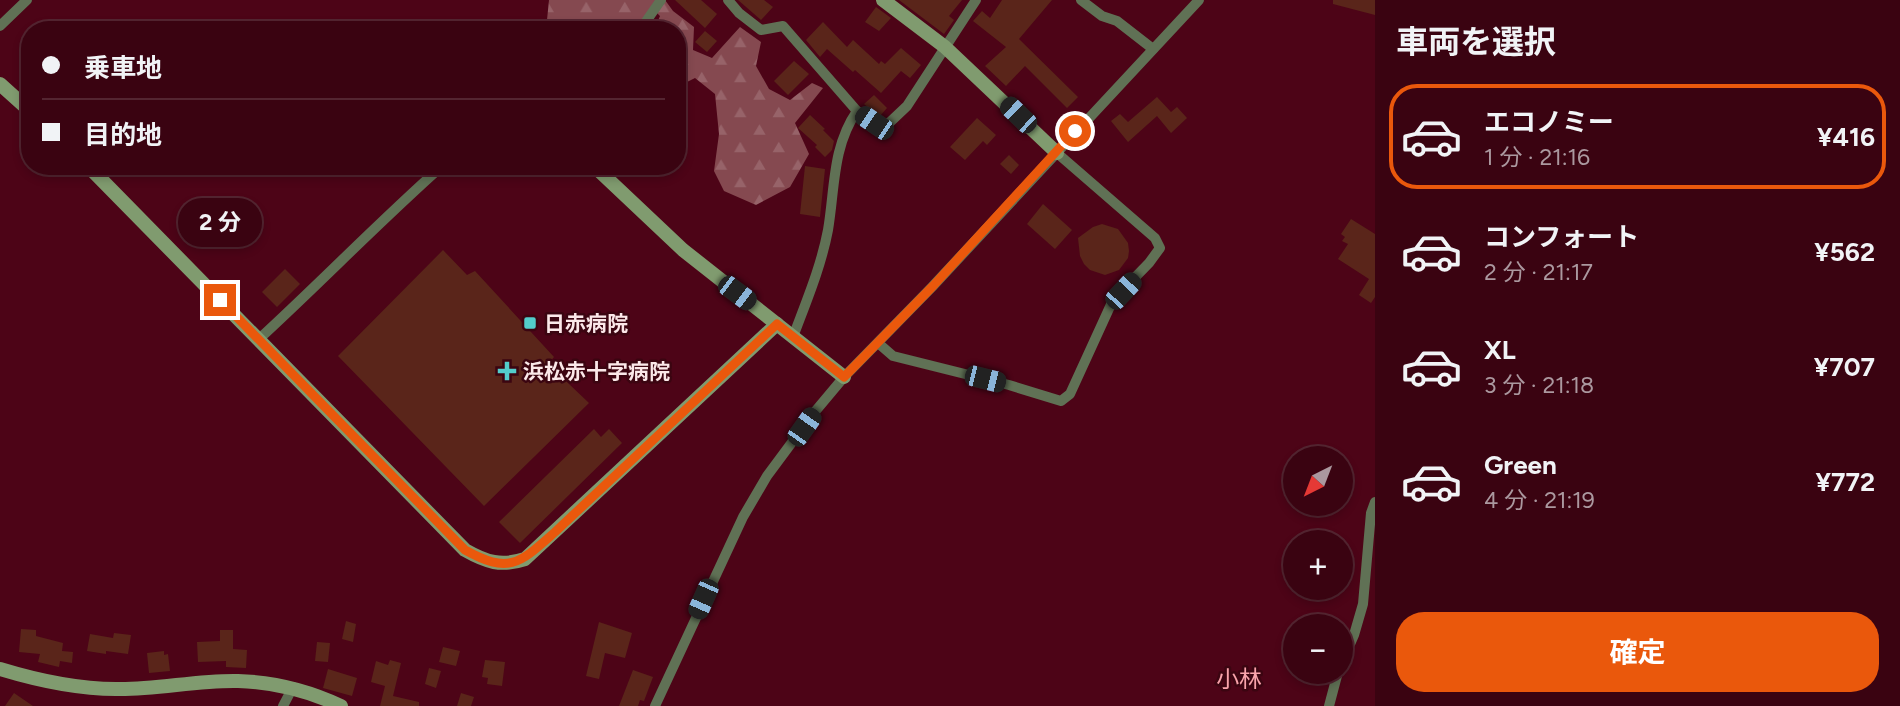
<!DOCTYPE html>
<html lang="ja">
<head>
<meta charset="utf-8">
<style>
	:root { --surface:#3a0311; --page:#410d1a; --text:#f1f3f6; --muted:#ab989f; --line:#542531; --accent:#ea580c }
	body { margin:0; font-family:Figtree,"Noto Sans JP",sans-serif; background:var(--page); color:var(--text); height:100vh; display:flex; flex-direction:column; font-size:26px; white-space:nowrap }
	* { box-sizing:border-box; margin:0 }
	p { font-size:23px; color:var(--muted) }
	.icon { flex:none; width:38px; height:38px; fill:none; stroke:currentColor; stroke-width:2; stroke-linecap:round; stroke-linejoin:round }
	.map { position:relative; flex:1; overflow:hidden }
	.details { display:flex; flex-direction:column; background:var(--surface); width:525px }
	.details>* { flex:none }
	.top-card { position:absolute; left:21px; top:21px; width:665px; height:154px; border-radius:28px; box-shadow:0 4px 10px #0003,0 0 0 2px var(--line); display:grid; align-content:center; height:154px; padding:0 21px; background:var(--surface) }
	.needle { width:46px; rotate:222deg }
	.fabs { position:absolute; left:1283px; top:446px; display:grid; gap:14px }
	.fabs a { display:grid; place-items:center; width:70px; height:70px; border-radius:50%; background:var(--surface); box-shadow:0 4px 10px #0003,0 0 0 2px var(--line); font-size:35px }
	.end { position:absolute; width:32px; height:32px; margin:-16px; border:9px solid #ea580c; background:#fff; box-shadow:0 0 0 4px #fff }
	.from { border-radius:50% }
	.bubble { position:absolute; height:49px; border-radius:24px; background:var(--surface); box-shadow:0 4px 10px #0003,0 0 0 2px var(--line); font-size:23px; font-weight:700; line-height:49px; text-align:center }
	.car { position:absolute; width:21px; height:42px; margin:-21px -10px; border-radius:9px; box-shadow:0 0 5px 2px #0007; background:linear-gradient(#222 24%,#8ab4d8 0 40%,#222 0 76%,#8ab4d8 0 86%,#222 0) }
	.top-card b { display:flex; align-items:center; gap:24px; height:66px; font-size:26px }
	.top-card b+b { border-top:2px solid var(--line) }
	.top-card i { width:18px; height:18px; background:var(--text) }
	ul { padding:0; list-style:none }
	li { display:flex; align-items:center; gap:21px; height:105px; margin:0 14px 10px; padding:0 7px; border:4px solid transparent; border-radius:28px }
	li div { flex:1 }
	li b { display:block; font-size:26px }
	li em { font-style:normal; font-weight:700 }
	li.active { border-color:var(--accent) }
	li>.icon { width:63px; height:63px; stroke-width:1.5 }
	h2 { padding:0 21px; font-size:32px; line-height:84px }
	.primary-button { display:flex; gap:14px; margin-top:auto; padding:14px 21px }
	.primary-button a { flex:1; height:80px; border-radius:28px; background:var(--accent); color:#fff; font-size:28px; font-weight:700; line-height:80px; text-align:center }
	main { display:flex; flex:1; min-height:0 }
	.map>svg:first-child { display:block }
	.forest { fill:url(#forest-firs) }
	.building { fill:#5a251a }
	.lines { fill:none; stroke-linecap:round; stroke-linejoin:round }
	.street { stroke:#607155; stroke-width:10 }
	.secondary { stroke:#809b6f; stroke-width:14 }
	.route { stroke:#ea580c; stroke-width:9 }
	.poi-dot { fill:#53cdcb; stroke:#3b0511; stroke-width:2.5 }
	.labels { text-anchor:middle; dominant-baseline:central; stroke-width:5; stroke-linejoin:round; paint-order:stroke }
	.poi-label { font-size:21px; font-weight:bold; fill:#fbe8e9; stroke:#3b0511; text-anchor:start }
	.neighbourhood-label { font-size:23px; fill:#f9a3ab; stroke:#3b0511 }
</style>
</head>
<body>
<main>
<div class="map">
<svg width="1375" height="706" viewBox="0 0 1375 706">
	<defs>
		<pattern id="forest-firs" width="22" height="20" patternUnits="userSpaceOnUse" patternTransform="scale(1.75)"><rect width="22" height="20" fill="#854950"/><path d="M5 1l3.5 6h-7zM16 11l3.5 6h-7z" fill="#976369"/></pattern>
	</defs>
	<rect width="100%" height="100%" fill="#4d0417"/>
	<!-- forest -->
	<polygon class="forest" points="549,0 665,0 673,11 694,27 693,50 712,58 740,27 761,42 756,66 769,89 790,100 812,83 823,88 795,123 809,154 790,187 756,205 724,191 714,171 719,134 715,94 695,78 677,87 677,30 654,30 660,16 654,10 637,30 546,30"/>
	<!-- building -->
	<g class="building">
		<polygon points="675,0 701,0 717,14 705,28"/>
		<polygon points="738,0 764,0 773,7 761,20"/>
		<polygon points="899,0 962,0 949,16 954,20 944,34"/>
		<polygon points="1002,0 1052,0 1019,39 1078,97 1067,108 1025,66 1006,86 985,66 1006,47 973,21 982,11 990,18"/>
		<polygon points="1333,0 1375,0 1375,15 1333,4"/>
		<polygon points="876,7 891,18 879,31 865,22"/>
		<polygon points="823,22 847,47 853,40 879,64 881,61 885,64 901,48 921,65 910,78 901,71 881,93 855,70 853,72 827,49 820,57 806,40"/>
		<polygon points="705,31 717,41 707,52 695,42"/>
		<polygon points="794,61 809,74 788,95 774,81"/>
		<polygon points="874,95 887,108 880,116 877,115 864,104"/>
		<polygon points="1157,97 1171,112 1177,107 1187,118 1171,133 1157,116 1128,142 1111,121 1120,114 1128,122"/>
		<polygon points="810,115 825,129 823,130 834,141 832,150 825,157 815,147 817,145 798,128"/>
		<polygon points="977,118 996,135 987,145 983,141 965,160 950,147"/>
		<polygon points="1009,155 1019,165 1011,174 1000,164"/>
		<polygon points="805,166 825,169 820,217 800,214"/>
		<polygon points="1043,204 1072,230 1055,249 1027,224"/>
		<polygon points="1351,219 1375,234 1375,297 1371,303 1359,295 1369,279 1338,259 1348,244 1342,241 1345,237 1341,234"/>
		<polygon points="1102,224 1118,229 1128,243 1129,251 1128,258 1119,270 1105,275 1090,270 1084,264 1080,256 1078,238 1093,227"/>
		<polygon points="443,250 467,275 475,271 554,357 548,364 589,403 484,506 338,356"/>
		<polygon points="285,269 300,284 277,307 262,292"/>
		<polygon points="594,429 601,437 609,429 622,443 520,543 499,522"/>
		<polygon points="346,621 356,624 353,642 342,639"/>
		<polygon points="599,622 632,633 625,658 605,653 599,679 586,676"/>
		<polygon points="21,629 36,630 36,636 63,643 62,651 73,652 72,663 60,661 59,667 38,662 40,654 19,652"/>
		<polygon points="220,630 233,630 233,649 247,650 246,668 226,667 226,661 198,662 197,642 220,641"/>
		<polygon points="114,633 131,635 128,654 106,651 106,654 87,651 90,634 113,638"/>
		<polygon points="317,642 330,643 328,662 315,661"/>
		<polygon points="443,647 460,651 456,666 439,662"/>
		<polygon points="164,651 164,655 168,654 170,671 149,673 147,653"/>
		<polygon points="390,660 401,663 393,696 419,702 419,706 380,706 385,686 371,682 376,661 388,665"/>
		<polygon points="485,660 505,662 502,686 487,684 488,678 482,677"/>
		<polygon points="429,668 441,671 436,688 425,684"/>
		<polygon points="328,669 357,678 352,696 323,688"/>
		<polygon points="633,670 653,677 644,701 640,700 638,706 619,706"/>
		<polygon points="14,693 33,706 5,706"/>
		<polygon points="461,693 474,697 471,706 457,706"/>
	</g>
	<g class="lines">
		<!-- street -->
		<g class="street">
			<polyline points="728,0 739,13 761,30 783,26 857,111 874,123 888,124 907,106 976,0"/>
			<polyline points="1081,0 1102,16 1117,21 1153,49"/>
			<polyline points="0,26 27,0"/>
			<polyline points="640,30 661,0"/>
			<path d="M 793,337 C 806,302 821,267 828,230 C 835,189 832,147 857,111"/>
			<path d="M 259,339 C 321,282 379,222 442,166"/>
			<polyline points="878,343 893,356 1009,385 1061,401 1070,394 1113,300 1149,263 1160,248 1155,238 1057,153"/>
			<polyline points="1340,667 1354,635 1363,604 1371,513 1375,502"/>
			<polyline points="283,706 293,687"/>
			<polyline points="655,706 743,517 767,476 813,414 844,377 932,287 1199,0"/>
			<polyline points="1329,706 1338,672"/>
		</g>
		<!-- secondary -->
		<g class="secondary">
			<polyline points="883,0 945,47 1057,153"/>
			<polyline points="0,84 30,111"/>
			<path d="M 88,166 L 465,550 C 486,562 501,567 525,559 L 777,324"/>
			<polyline points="594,166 683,250 844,377"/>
			<path d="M 0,669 C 36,680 78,689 116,689 C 156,690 197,680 238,681 C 275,682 307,690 341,706"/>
		</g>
	</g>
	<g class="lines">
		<!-- route -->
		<path class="route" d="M 220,300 L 465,550 C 510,575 520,563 555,532 L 777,324 L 844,377 L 932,287 L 1075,131"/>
	</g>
	<!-- markers -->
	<g class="poi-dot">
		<rect x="523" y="316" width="14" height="14" rx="3.5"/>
		<path d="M503.5 360.5h7v7h7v7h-7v7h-7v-7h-7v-7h7z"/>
	</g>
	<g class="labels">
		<!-- poi labels -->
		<g class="poi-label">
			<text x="544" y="323">日赤病院</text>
			<text x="523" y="371">浜松赤十字病院</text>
		</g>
		<!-- neighbourhood labels -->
		<g class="neighbourhood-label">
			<text x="1239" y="679">小林</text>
		</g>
	</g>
</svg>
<div class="fabs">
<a><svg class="needle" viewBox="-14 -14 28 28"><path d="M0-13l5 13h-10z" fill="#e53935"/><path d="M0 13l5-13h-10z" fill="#ab989f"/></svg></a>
<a>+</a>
<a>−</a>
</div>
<i class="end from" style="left:1075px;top:131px"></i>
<i class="end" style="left:220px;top:300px"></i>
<div class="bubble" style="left:178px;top:198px;width:84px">2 分</div>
<i class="car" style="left:1018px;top:115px;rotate:314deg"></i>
<i class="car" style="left:874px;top:123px;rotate:304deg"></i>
<i class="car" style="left:1123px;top:291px;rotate:43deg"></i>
<i class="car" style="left:737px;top:293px;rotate:127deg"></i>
<i class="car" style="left:985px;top:379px;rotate:104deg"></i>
<i class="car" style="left:804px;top:427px;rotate:35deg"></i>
<i class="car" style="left:703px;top:599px;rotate:204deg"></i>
<div class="top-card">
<b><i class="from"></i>乗車地</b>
<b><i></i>目的地</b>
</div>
</div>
<section class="details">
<h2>車両を選択</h2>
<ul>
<li class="active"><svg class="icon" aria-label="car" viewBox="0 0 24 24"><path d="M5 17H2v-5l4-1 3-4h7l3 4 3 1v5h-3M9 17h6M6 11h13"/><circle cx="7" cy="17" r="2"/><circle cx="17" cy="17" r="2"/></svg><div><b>エコノミー</b><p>1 分 · 21:16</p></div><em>¥416</em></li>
<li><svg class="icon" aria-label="car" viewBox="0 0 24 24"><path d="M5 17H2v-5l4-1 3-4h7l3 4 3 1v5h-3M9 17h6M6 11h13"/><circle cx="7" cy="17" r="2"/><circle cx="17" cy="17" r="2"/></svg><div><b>コンフォート</b><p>2 分 · 21:17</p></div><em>¥562</em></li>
<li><svg class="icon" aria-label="car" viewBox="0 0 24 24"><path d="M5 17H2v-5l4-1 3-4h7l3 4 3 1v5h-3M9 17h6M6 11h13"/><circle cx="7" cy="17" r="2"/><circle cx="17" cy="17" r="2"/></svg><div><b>XL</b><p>3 分 · 21:18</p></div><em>¥707</em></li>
<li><svg class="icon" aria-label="car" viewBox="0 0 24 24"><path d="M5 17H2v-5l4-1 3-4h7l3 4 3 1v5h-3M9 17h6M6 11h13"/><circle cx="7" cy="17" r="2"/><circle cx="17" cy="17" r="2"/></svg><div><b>Green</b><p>4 分 · 21:19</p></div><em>¥772</em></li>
</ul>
<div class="primary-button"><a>確定</a></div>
</section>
</main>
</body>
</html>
